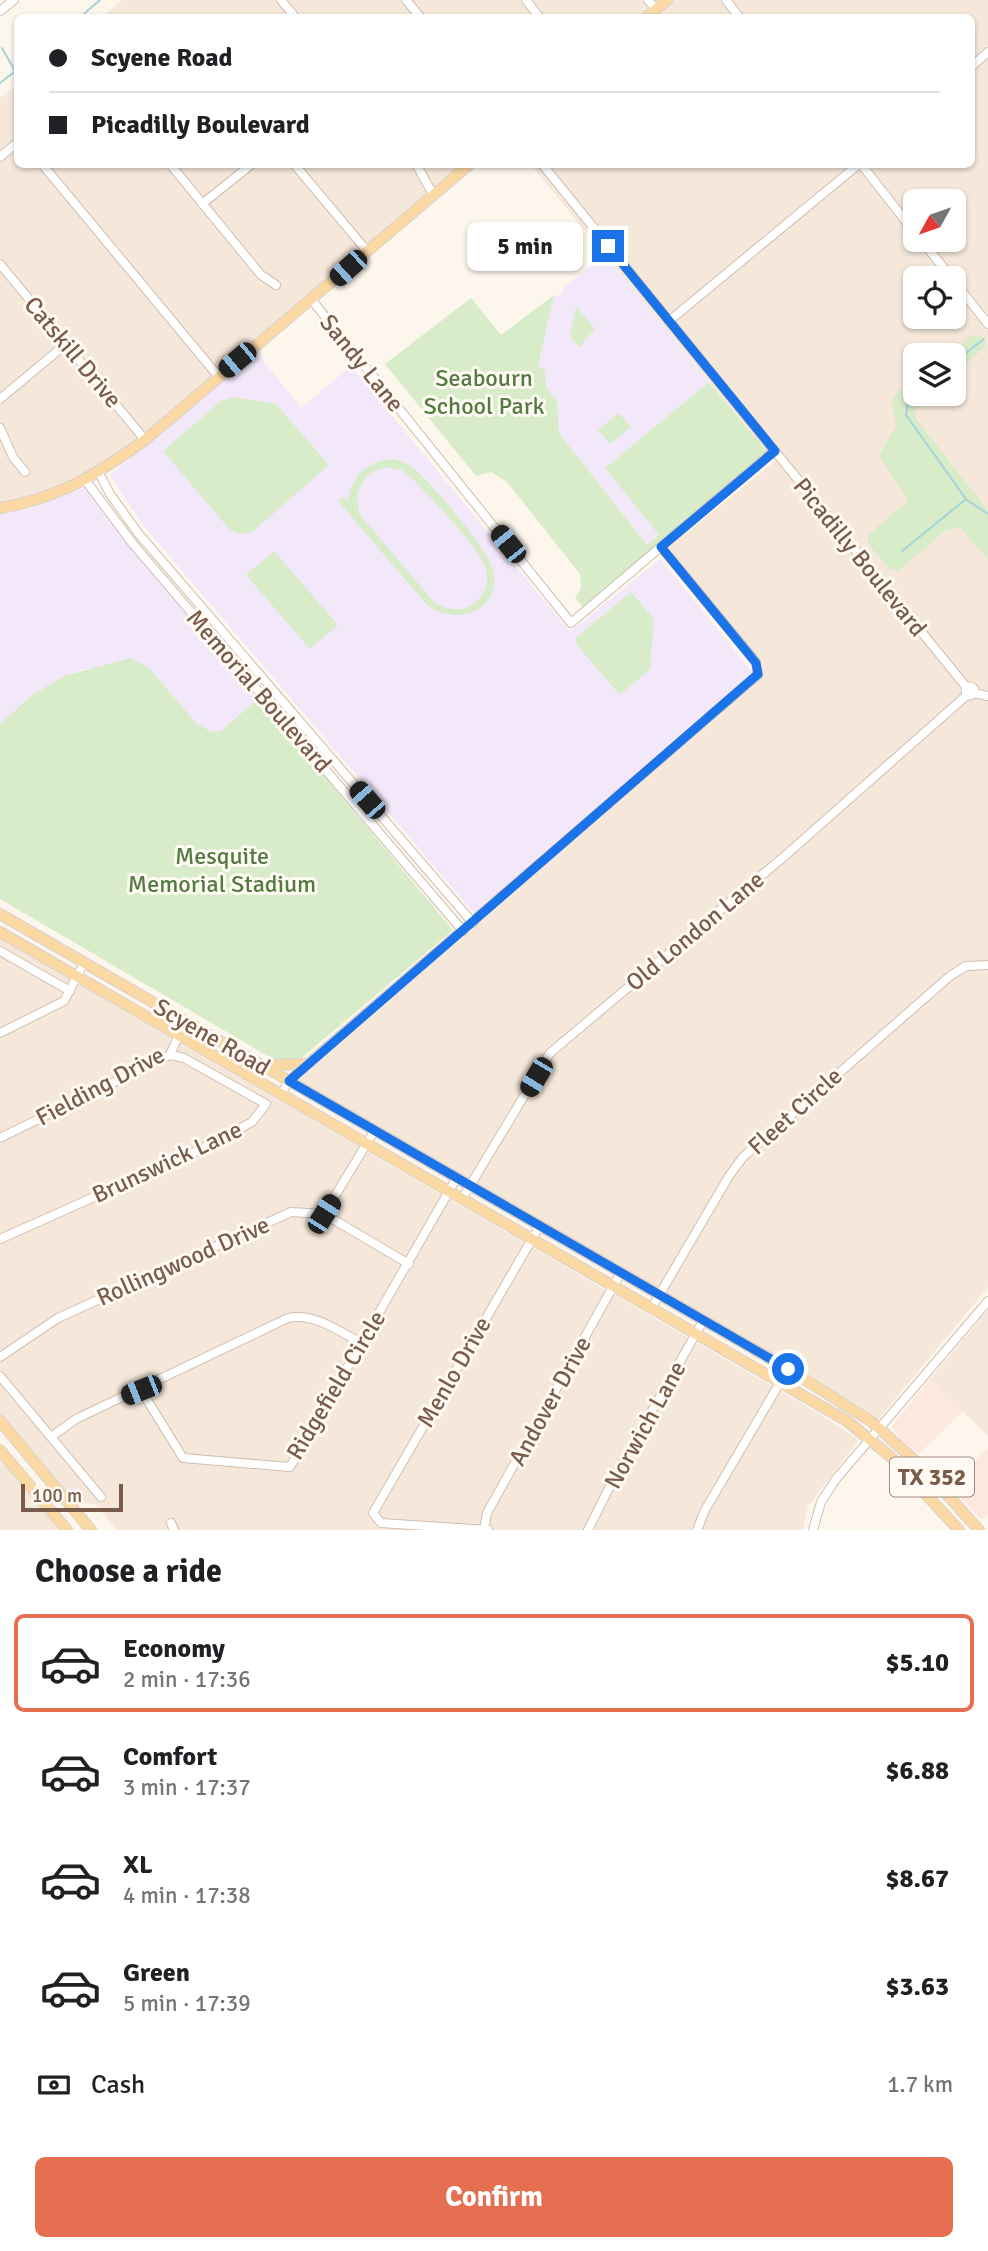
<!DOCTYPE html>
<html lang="en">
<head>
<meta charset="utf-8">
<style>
	:root { --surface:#fff; --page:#f6f6f6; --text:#202124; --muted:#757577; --line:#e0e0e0; --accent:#e76f51 }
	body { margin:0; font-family:Signika,sans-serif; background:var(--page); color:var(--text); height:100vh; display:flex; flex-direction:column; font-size:26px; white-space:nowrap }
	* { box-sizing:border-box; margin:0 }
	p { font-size:23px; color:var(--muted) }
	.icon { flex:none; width:38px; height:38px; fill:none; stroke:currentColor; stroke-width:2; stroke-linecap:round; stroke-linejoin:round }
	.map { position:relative; height:1530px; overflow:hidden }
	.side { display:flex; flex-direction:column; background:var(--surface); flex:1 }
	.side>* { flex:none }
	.hud { position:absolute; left:14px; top:14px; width:961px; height:154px; border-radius:10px; box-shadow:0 2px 5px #0004; display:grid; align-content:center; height:154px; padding:0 35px; background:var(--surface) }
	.needle { width:46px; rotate:230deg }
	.buttons { position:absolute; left:903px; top:189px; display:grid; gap:14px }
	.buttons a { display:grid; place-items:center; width:63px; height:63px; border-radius:10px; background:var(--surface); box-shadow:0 2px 5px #0004; font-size:35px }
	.scale { position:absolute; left:21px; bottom:18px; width:102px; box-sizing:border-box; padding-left:7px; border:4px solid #7a5c4d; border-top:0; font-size:19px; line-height:24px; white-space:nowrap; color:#7a5c4d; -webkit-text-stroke:5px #fffaf3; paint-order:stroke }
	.end { position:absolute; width:32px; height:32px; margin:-16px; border:9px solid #1a73e8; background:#fff; box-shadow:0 0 0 4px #fff }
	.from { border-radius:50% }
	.bubble { position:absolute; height:49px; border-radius:10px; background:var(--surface); box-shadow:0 2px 5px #0004; font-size:23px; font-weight:800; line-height:49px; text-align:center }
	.car { position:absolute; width:21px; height:42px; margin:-21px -10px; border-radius:9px; box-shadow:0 0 5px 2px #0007; background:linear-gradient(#222 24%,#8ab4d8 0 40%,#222 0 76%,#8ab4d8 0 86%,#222 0) }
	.hud b { display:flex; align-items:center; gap:24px; height:66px; font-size:26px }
	.hud b+b { border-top:2px solid var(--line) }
	.hud i { width:18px; height:18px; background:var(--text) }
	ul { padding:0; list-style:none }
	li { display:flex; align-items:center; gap:21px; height:98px; margin:0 14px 10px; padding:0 21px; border:4px solid transparent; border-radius:10px }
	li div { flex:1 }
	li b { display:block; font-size:26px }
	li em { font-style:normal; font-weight:800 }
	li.active { border-color:var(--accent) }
	li>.icon { width:63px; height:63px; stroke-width:1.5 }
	h2 { padding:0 35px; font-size:32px; line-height:84px }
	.pay { display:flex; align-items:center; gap:18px; height:77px; padding:0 35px; font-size:26px }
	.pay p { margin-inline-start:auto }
	.cta { display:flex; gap:14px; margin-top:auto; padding:14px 35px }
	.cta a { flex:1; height:80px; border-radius:10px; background:var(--accent); color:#fff; font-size:28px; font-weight:800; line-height:80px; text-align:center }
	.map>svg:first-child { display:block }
	.residential { fill:#f5e8da; fill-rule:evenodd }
	.commercial { fill:#fde8e0 }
	.education { fill:#f3e8fa }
	.green { fill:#d8ecc9; fill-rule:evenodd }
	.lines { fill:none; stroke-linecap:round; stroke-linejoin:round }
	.stream { stroke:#a5d3da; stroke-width:2 }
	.minor-casing { stroke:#d1beb0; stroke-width:10 }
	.major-casing { stroke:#dad1cd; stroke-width:12 }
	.minor { stroke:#fff; stroke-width:8 }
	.major { stroke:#fbd9a5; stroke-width:10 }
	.route { stroke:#1a73e8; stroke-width:9 }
	.labels { text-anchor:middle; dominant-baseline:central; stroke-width:6; stroke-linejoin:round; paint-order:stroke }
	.shield { fill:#fffaf3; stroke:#a28b7f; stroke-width:2 }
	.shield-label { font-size:23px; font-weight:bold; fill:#7a5c4d }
	.street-label { font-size:24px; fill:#7a5c4d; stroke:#fffaf3 }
	.park-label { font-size:24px; fill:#537a41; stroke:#fffaf3 }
</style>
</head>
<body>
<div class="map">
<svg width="988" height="1530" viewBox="0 0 988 1530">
	<rect width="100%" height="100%" fill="#fdf6ec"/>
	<!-- residential -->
	<g class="residential">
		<polygon points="122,0 662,0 642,18 100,18"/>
		<path d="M 673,0 L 988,0 L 988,1287 L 878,1420 L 296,1080 L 759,682 L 763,666 L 667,549 L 775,461 L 531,165 L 971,164 L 971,18 L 652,17 ZM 915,201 L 954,201 L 954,240 L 915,240 ZM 915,278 L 954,278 L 954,317 L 915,317 ZM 915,355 L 954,355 L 954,394 L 915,394 Z"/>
		<polygon points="17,84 18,164 468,165 145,437 66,485 27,499 0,503 0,98"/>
		<polygon points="0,939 815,1411 859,1440 808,1506 803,1530 117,1530 95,1504 73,1503 0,1416"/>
		<polygon points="988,1310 988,1436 930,1379"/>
		<polygon points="0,1458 59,1530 0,1530"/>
	</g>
	<!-- commercial -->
	<g class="commercial">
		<polygon points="930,1379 963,1411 919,1454 900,1439 892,1426"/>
		<polygon points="988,1448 988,1514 981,1520 950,1485"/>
	</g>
	<!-- education -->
	<g class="education">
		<polygon points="605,255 709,382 605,468 659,535 647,545 559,433 557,400 546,388 538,368 554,295 560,296 565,286"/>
		<polygon points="257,353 301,408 351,366 570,632 660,559 753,673 474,913 143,525 110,475"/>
		<polygon points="89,486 259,698 221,731 212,732 92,669 80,670 32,695 0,724 0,513 30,509"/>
	</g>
	<!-- green -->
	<g class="green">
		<polygon points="554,295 538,367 545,370 546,388 557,400 559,433 647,545 659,535 605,468 709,382 769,454 583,607 575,598 581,589 580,574 507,482 491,472 476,476 385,364 471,298 501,335"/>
		<polygon points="576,306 595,329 579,347 570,336"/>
		<polygon points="972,335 983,337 986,346 954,375 954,355 950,355"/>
		<polygon points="915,382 915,394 933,394 915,405 916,419 988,510 988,560 960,527 945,531 898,571 890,569 868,544 868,535 908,501 879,455 896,427 892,400 899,390"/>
		<polygon points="234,397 276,404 329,465 251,533 237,533 230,530 163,451 221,401"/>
		<polygon points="619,413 631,427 610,444 598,430"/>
		<path d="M 392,459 C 399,461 406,462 412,467 C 429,480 492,553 494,573 C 499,613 455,626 427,605 L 338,501 L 343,496 L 348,501 C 351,477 367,461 392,459 ZM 387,467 L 401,470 L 411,477 C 429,497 480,547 486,569 C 490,584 483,599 470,606 C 458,612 445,609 434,602 L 361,516 C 351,493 363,472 387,467 Z"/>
		<polygon points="274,551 338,625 310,649 246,575"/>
		<polygon points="631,592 654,619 650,669 620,695 576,644 576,638"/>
		<polygon points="131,658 149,668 197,724 212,732 221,731 259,698 453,930 299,1060 278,1062 0,899 0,724 32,695 64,676"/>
	</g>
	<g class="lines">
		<!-- stream -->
		<g class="stream">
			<polyline points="79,18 100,0"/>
			<polyline points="2,48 15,71"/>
			<polyline points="0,83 18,69"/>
			<polyline points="954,362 984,339"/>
			<polyline points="967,500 988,514"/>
			<polyline points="902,551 966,499 906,415 908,402 915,393"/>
		</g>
		<defs>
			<g id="minor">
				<polyline points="281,0 296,18"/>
				<polyline points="406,0 421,18"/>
				<polyline points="526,0 540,18"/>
				<polyline points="648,0 656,9"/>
				<polyline points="726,0 740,18"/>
				<polyline points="0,11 14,0"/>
				<polyline points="971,67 988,52"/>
				<polyline points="0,157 18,142"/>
				<polyline points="42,164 218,376"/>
				<polyline points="170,164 261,275 276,285"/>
				<polyline points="294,164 367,251"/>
				<polyline points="416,164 434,196"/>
				<polyline points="542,164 967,688"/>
				<polyline points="861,164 915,233"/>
				<polyline points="202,204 252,164"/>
				<polyline points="921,240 952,278"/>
				<polyline points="0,264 145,440"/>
				<polyline points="954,281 988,324"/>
				<polyline points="311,299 571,623 774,451"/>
				<polyline points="669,321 859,164"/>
				<polyline points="0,399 66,344"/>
				<polyline points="0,428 13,457 25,472"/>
				<polyline points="99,473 110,494 138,533 473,923"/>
				<polyline points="86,481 133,544 463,931"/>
				<circle cx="970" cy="691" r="4.5"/>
				<polyline points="974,693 988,696"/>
				<polyline points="0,951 70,991"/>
				<polyline points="0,1033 64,1001 84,963"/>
				<polyline points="281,1094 289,1081 307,1064 758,675 756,662 661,547"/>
				<polyline points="0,1138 170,1055 185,1021"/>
				<polyline points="462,1199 550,1053 787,854 967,695"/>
				<polyline points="324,1214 375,1130"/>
				<polyline points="0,1239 195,1152 252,1122 266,1104 184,1058 170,1055"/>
				<polyline points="651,1309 729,1176 743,1157 950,976 966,966 988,965"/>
				<polyline points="0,1357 58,1318 291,1212 324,1214 409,1264"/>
				<polyline points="0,1376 101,1497"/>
				<polyline points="141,1390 183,1458 290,1467 456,1179"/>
				<path d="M 51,1437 L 76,1419 L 288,1318 C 314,1312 340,1332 363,1344"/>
				<polyline points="171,1523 174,1530"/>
				<polyline points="484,1530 487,1513 620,1274"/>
				<polyline points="488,1530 381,1523 373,1513 539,1227"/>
				<polyline points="588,1530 615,1476 703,1321"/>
				<polyline points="697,1530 705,1510 788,1369"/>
				<polyline points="813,1530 821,1502 836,1479 988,1301"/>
			</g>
			<g id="major">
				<polyline points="646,18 667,0"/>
				<path d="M 0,508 C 60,498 96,475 145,440 L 470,164"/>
				<polyline points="0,914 788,1369 872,1422 925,1470 979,1530"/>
				<polyline points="0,932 847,1421 891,1457 959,1530"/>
				<polyline points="268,1065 307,1064"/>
				<polyline points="0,1421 91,1530"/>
				<polyline points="0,1450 67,1530"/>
			</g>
		</defs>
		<!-- minor casing -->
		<use href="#minor" class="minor-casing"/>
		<!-- major casing -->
		<use href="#major" class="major-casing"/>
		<!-- minor -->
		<use href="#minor" class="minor"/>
		<!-- major -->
		<use href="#major" class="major"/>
	</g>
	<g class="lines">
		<!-- route -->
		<polyline class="route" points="608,246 775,451 661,547 756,663 758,674 289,1081 788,1369"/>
	</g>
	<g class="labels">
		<!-- shield labels -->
		<rect class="shield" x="890" y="1457.5" width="84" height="39" rx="5"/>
		<g class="shield-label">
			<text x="932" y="1477">TX 352</text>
		</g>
		<!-- street labels -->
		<g class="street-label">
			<text transform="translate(73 352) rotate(50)">Catskill Drive</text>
			<text transform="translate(362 363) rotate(51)">Sandy Lane</text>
			<text transform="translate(860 557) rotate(51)">Picadilly Boulevard</text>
			<text transform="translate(259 691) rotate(49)">Memorial Boulevard</text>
			<text transform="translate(695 931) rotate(-40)">Old London Lane</text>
			<text transform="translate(212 1037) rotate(30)">Scyene Road</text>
			<text transform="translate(100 1086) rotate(-28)">Fielding Drive</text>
			<text transform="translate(795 1111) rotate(-42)">Fleet Circle</text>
			<text transform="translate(167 1162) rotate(-25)">Brunswick Lane</text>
			<text transform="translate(183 1261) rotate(-24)">Rollingwood Drive</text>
			<text transform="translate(454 1372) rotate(-60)">Menlo Drive</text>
			<text transform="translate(336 1385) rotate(-59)">Ridgefield Circle</text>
			<text transform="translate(550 1401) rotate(-61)">Andover Drive</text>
			<text transform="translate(645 1425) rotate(-61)">Norwich Lane</text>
		</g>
		<!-- park labels -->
		<g class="park-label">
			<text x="484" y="378">Seabourn<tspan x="484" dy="28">School Park</tspan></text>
			<text x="222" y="856">Mesquite<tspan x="222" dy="28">Memorial Stadium</tspan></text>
		</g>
	</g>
</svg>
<div class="buttons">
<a><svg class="needle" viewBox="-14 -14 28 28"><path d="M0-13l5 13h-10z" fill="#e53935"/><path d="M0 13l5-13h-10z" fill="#757577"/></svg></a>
<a><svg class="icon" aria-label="locate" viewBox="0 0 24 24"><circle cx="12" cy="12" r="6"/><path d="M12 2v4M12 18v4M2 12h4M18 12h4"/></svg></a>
<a><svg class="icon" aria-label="layers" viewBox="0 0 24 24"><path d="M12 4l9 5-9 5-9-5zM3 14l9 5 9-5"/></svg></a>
</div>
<div class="scale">100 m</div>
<i class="end from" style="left:788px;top:1369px"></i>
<i class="end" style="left:608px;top:246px"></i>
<div class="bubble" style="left:467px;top:222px;width:116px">5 min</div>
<i class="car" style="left:348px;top:268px;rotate:228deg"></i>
<i class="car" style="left:237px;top:360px;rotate:230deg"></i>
<i class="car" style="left:508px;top:544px;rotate:321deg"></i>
<i class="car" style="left:367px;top:800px;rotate:319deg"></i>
<i class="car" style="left:536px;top:1077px;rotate:211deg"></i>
<i class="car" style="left:324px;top:1214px;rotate:32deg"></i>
<i class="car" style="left:141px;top:1390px;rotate:248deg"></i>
<div class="hud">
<b><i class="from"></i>Scyene Road</b>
<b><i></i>Picadilly Boulevard</b>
</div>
</div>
<section class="side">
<h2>Choose a ride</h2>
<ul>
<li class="active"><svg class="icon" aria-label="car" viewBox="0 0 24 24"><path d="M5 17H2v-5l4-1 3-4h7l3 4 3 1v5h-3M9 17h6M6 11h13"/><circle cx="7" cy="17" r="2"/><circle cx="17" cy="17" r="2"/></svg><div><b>Economy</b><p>2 min · 17:36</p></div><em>$5.10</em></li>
<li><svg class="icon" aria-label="car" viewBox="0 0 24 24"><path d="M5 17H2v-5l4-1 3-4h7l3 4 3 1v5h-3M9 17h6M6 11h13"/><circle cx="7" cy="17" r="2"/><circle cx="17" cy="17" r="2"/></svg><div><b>Comfort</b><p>3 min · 17:37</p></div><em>$6.88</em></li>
<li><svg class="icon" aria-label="car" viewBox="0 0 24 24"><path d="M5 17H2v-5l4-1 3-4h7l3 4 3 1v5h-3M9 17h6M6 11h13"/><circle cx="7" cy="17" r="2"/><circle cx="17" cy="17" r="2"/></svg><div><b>XL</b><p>4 min · 17:38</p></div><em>$8.67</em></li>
<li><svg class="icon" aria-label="car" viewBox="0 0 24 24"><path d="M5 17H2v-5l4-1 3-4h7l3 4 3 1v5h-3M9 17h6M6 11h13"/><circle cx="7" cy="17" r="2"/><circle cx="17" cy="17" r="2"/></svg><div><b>Green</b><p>5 min · 17:39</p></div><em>$3.63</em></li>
</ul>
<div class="pay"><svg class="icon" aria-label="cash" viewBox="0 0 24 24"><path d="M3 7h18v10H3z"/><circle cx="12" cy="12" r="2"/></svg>Cash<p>1.7 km</p></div>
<div class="cta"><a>Confirm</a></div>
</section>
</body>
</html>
